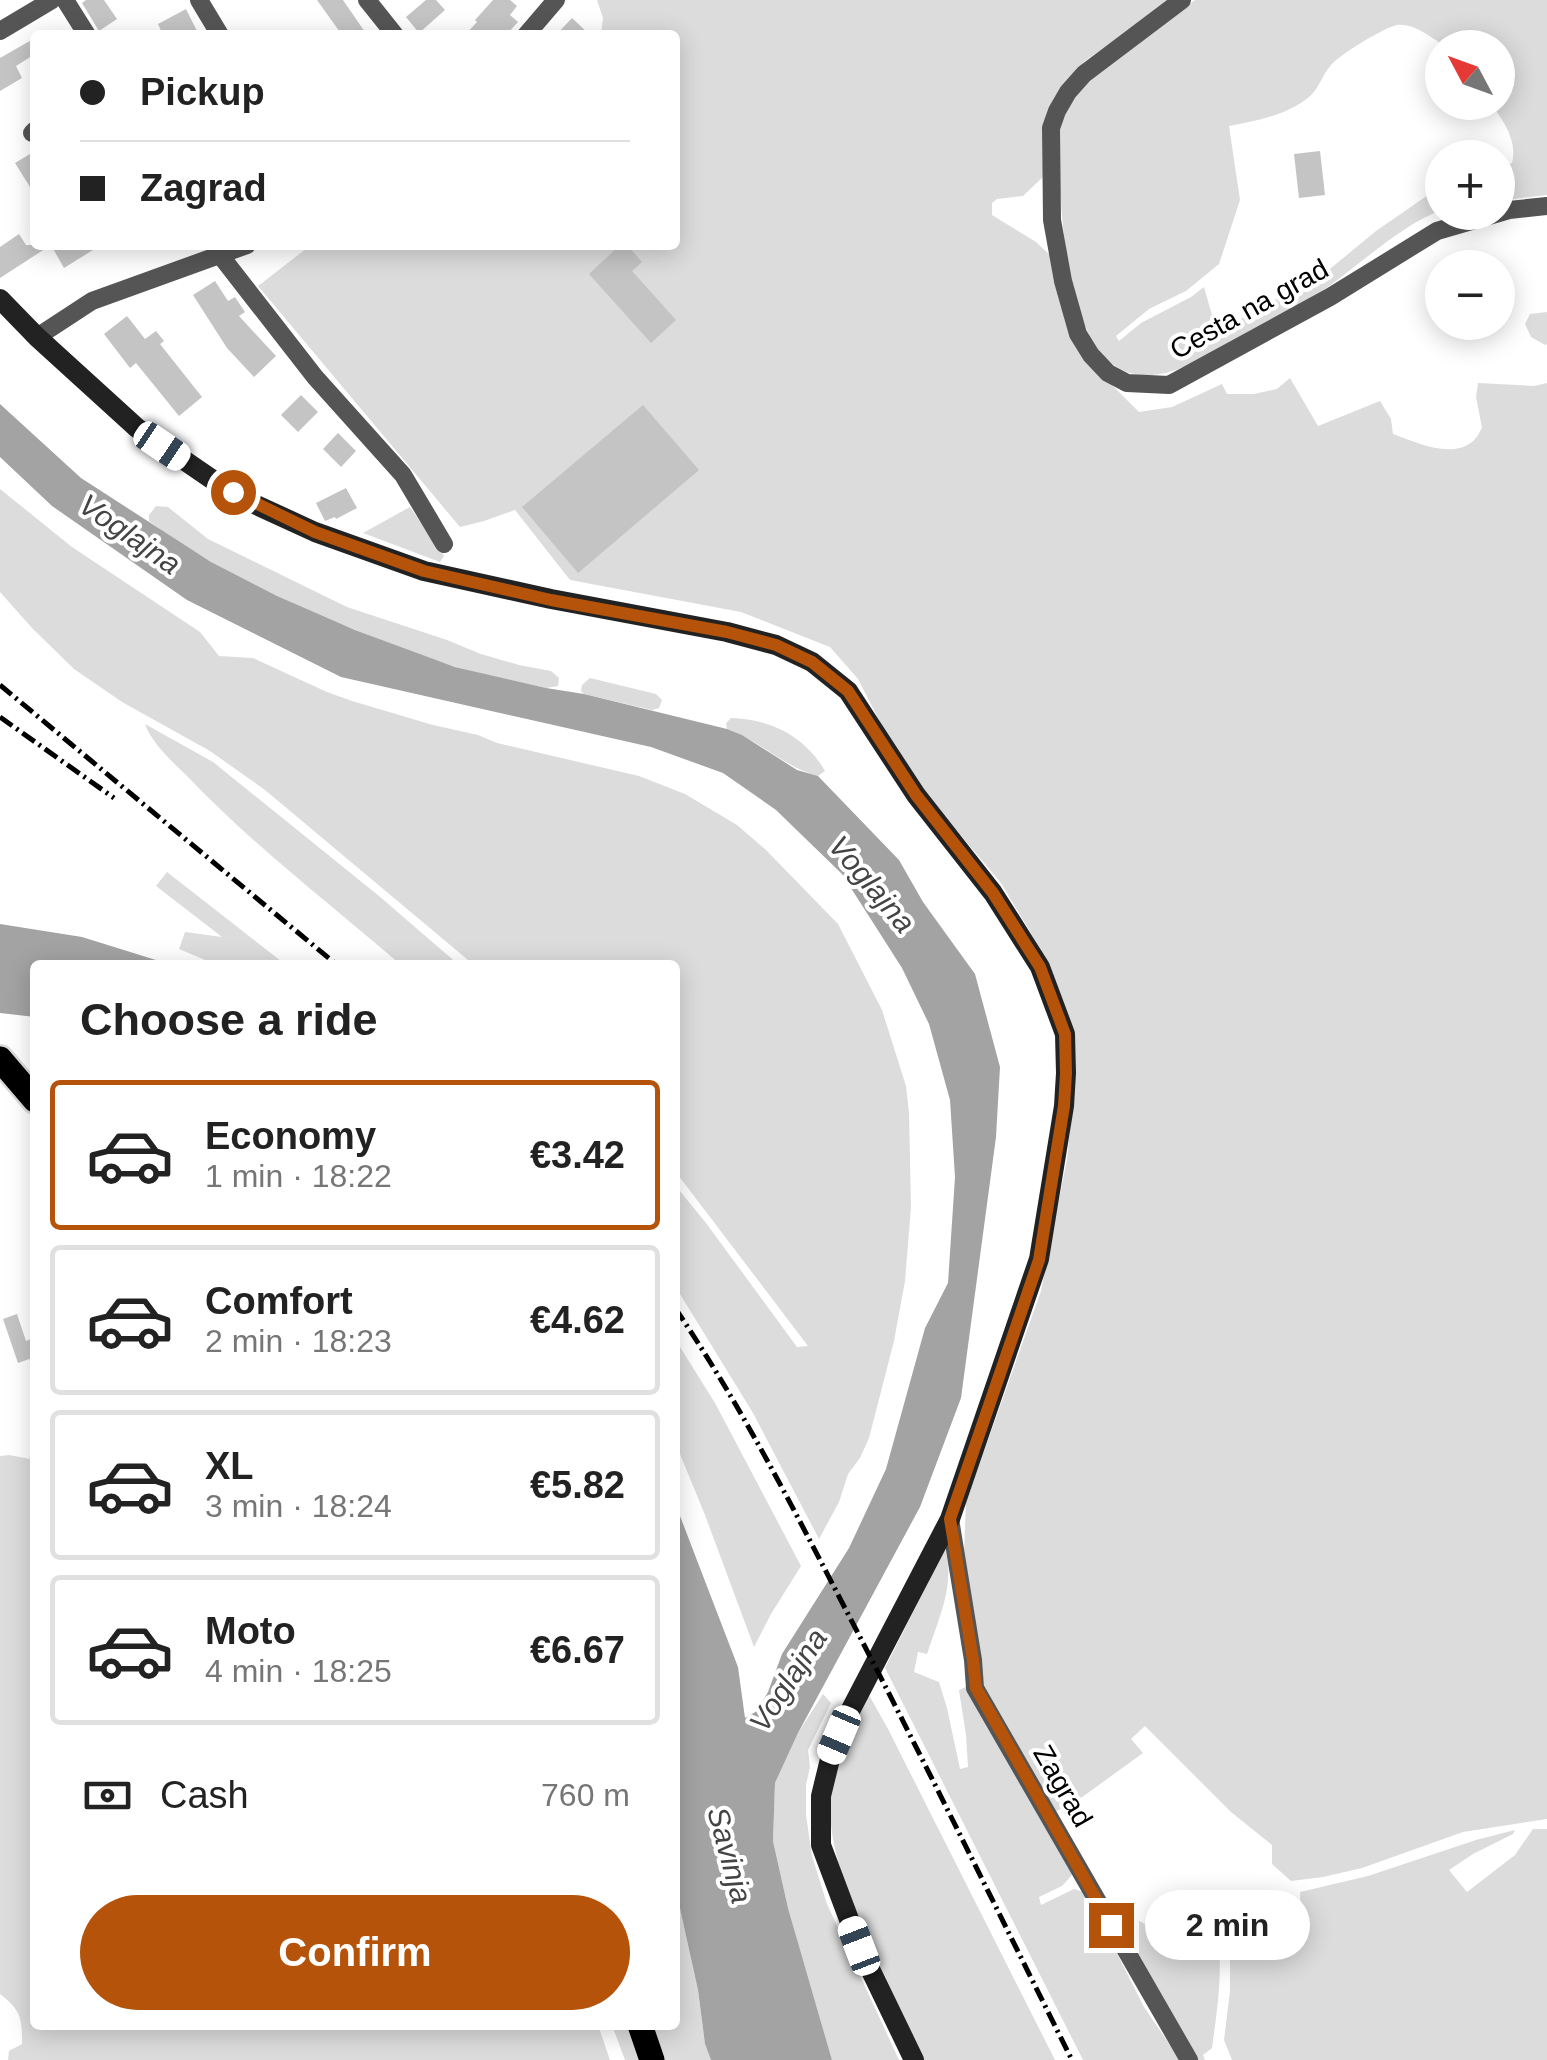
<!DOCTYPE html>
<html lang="en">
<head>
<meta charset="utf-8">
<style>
	:root { --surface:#fff; --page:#f2f2f2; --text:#222; --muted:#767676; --line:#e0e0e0; --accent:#b45309 }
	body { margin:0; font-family:Helvetica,sans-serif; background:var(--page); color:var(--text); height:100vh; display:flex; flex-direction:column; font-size:38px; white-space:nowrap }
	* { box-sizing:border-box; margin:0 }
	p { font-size:32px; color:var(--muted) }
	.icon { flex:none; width:55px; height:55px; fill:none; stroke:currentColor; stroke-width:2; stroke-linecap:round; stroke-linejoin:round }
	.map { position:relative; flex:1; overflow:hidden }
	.side { position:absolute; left:30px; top:960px; width:650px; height:1070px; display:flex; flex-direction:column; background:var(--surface); border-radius:10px; box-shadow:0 5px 25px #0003 }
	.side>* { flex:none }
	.guide { position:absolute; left:30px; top:30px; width:650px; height:220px; border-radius:10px; box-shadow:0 5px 25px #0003; display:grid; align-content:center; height:220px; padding:0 50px; background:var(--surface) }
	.needle { width:65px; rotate:311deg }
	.controls { position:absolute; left:1425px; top:30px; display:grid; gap:20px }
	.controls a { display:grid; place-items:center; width:90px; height:90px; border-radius:50%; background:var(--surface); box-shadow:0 5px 25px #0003; font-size:50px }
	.end { position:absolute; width:45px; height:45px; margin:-22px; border:12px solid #b45309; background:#fff; box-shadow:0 0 0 5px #fff }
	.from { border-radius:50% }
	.bubble { position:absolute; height:70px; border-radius:35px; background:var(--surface); box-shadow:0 5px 25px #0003; font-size:32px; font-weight:700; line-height:70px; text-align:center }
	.car { position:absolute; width:30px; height:60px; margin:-30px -15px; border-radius:12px; box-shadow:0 0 8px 2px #0007; background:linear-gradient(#fff 24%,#345 0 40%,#fff 0 76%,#345 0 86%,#fff 0) }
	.guide b { display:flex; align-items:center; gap:35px; height:95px; font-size:38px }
	.guide b+b { border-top:2px solid var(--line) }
	.guide i { width:25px; height:25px; background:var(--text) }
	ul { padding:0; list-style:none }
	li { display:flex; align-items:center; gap:30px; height:150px; margin:0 20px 15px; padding:0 30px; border:5px solid var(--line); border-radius:10px }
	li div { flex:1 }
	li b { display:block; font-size:38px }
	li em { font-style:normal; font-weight:700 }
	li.active { border-color:var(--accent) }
	li>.icon { width:90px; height:90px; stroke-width:1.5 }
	h2 { padding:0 50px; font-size:45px; line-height:120px }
	.pay { display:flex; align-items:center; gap:25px; height:110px; padding:0 50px; font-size:38px }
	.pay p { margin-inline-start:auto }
	.cta { display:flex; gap:20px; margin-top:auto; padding:20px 50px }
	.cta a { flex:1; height:115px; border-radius:60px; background:var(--accent); color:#fff; font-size:40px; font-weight:700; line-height:115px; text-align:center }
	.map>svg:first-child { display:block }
	.green { fill:#dcdcdc }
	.water { fill:#a3a3a3 }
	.building { fill:#c4c4c4 }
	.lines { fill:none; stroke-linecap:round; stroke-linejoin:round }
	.primary-casing { stroke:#dbdbdb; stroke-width:30 }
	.street { stroke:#555; stroke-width:18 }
	.secondary { stroke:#222; stroke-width:20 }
	.primary { stroke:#000; stroke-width:25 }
	.rail { stroke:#000; stroke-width:5; stroke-dasharray:15 5 2.5 5; stroke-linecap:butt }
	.route { stroke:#b45309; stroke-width:12 }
	.labels { text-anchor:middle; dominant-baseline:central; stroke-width:8; stroke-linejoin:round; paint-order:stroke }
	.street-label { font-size:28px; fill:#000; stroke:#fff }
	.water-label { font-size:30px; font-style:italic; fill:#444; stroke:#fff }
</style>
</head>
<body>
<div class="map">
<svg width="1547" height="2060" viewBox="0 0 1547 2060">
	<rect width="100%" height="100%" fill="#fff"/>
	<!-- green -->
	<g class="green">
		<path d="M 597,0 L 1171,0 L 1085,61 L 1061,89 L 1042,129 L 1043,177 L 1023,196 L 997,199 L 992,203 L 992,215 L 1036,242 L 1052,257 L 1083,356 L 1139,412 L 1172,407 L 1222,384 L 1227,394 L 1254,394 L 1277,389 L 1290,378 L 1318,426 L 1380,401 L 1391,419 L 1393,434 C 1416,442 1450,459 1472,442 C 1477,438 1479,433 1482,428 L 1476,397 L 1478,383 L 1534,386 L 1547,383 L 1547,1819 L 1463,1832 L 1362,1868 L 1323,1877 L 1291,1881 L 1272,1864 L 1272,1845 L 1231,1812 L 1145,1726 L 1131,1739 L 1143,1753 L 1074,1803 L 1054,1812 L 992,1706 L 981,1680 L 964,1554 L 966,1502 L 1041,1291 L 1067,1159 L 1074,1095 L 1075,1037 L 1050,965 L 1001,883 L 920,787 L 897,755 L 858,679 L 830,647 L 741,612 L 570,580 L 515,510 L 484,521 L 460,527 L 258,286 L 311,245 L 675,245 L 675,35 L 601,35 L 603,18 Z"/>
		<path d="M 1195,0 L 1547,0 L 1547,195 L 1498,201 L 1498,168 L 1512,163 C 1518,142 1503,119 1490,103 L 1498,102 L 1498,48 L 1442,48 L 1442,92 C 1439,76 1442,60 1440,43 C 1428,35 1412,23 1397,25 C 1385,27 1339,55 1331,65 C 1322,75 1319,89 1309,97 C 1288,115 1255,121 1229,126 L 1240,200 L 1219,264 L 1186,291 L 1149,309 L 1116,336 L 1119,341 L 1141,323 L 1191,297 L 1204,287 L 1217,333 L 1262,306 L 1314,282 L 1376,231 L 1431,193 L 1427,183 L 1442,176 L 1442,210 C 1399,225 1355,270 1316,295 C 1288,312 1257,326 1229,342 C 1204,356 1181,373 1152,375 C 1072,382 1064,243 1060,189 C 1059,170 1054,130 1063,114 C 1091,63 1149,33 1195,0 Z"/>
		<polygon points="1547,312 1547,344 1545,345 1531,337 1525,324 1530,314"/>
		<polygon points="0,489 72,547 200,632 219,656 253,658 327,692 352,701 433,725 478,735 497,743 639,776 685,794 737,825 766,850 838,924 882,1010 906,1086 909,1113 911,1207 905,1281 894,1341 869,1438 860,1458 848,1474 839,1502 819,1539 753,1413 675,1286 675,1185 706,1223 797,1347 808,1346 675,1171 675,965 474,965 265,790 210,751 122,702 74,669 32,628 0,592"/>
		<path d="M 156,506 L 168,507 L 208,539 L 347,607 L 447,640 L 481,654 L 519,665 L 551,671 L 559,678 L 558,686 L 546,688 C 516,681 485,675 456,667 C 433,660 412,651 390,643 C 306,612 221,575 149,521 L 149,515 Z"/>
		<polygon points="410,507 444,556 440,562 363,533"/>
		<polygon points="590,678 656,694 662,700 659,708 652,710 584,694 581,691 582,685"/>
		<path d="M 731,718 C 770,719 805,736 825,771 L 818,776 C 784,767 761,741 727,729 L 726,723 Z"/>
		<path d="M 145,724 L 213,762 L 379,896 L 459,965 L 401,965 C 329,903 254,846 188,777 C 173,762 152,744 145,724 Z"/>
		<polygon points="167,872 286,965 217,965 179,949 185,932 222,937 156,886"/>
		<polygon points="675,1339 715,1403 801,1566 771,1614 754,1647 705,1515 675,1442"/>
		<path d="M 9,1455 L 35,1460 L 35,2025 L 598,2025 L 610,2060 L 8,2060 L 9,2051 L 22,2044 C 22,2018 21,2010 0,1994 L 0,1456 Z"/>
		<path d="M 945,1549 C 956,1584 938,1620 927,1654 L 918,1652 L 914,1672 L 939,1682 L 947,1708 L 960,1769 L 968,1767 L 966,1735 L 959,1690 L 968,1686 L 1068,1859 L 1072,1875 L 1062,1886 L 1039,1897 L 1041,1905 L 1074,1889 L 1084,1892 L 1093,1906 L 1144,2007 L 1180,2060 L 1083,2060 L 885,1668 Z"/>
		<polygon points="823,1694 831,1703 808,1750 810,1767 806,1785 806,1815 812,1856 827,1904 899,2060 832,2060 788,1908 773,1841 775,1783 798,1733"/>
		<path d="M 869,1695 L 888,1729 L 1055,2060 L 924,2060 C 907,2023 889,1986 873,1949 C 851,1900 826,1849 831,1795 C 835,1760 853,1726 869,1695 Z"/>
		<path d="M 1533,1829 L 1547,1829 L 1547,2060 L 1232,2060 L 1224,2040 L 1230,1991 L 1230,1941 C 1238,1945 1252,1952 1260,1952 C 1266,1952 1271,1949 1276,1947 C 1298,1936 1301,1914 1300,1892 L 1368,1876 L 1476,1840 L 1515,1830 L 1513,1834 L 1473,1854 L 1449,1870 L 1467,1892 L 1515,1855 Z"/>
		<polygon points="675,1886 698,1990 705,2044 711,2060 667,2060 654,2025 675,2025"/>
		<path d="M 1106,1905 L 1166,1934 L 1170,1919 L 1218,1937 C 1223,1974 1217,2011 1212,2048 L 1203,2055 L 1205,2060 L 1197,2060 Z"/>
		<polygon points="612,2025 628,2025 639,2060 625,2060"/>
	</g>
	<!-- water -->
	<g class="water">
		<polygon points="0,404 81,478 211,562 277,596 355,630 455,667 546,688 584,694 727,729 742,735 797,770 818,776 899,860 923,902 975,974 1000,1067 996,1137 961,1398 920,1507 798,1733 775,1783 773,1841 788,1908 832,2060 711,2060 705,2044 698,1990 675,1886 675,1503 738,1667 745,1718 757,1711 768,1692 782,1654 849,1548 886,1469 925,1328 948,1283 955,1177 950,1100 929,1024 902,968 842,874 776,810 723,773 651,747 341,677 187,600 52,506 0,457"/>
		<polygon points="0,924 82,937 172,965 35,965 35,1017 0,1013"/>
	</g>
	<!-- building -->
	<g class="building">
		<polygon points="86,0 104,0 117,19 99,31 82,3"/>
		<polygon points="317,0 343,0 367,35 342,35"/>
		<polygon points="426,0 436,0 445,10 419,33 406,17"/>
		<polygon points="493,0 510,0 517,6 510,15 518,22 506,35 465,35 477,22 475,20"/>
		<polygon points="186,9 199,35 163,35 158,24"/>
		<polygon points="572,18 590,35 556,35"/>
		<polygon points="35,38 35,54 16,66 22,78 0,91 0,58"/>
		<polygon points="35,151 35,195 15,163"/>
		<polygon points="1320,151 1325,195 1299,198 1294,154"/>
		<polygon points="19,234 26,245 101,245 64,268 51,245 0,278 0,247"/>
		<polygon points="620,245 627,245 642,262 632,271 676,320 651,343 589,274"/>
		<polygon points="215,281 228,301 235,297 245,312 239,316 276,356 254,377 227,348 193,295"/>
		<polygon points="127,316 145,339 156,331 164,341 160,344 202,397 179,416 136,363 130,368 104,334"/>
		<polygon points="301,395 318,412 298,432 281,415"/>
		<polygon points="643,405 699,470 578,573 522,507"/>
		<polygon points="338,433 356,451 341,467 323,449"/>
		<polygon points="346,488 357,508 336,519 335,517 325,521 316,503"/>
		<polygon points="17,1314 26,1341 35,1337 35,1357 18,1363 3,1319"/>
	</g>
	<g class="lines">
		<defs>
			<g id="primary">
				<polyline points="0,1059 35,1100"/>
				<polyline points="640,2025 652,2060"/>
			</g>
		</defs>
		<!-- primary casing -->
		<use href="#primary" class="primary-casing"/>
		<!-- street -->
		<g class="street">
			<polyline points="65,0 87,35"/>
			<polyline points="199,0 220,35"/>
			<polyline points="367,0 395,35"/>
			<polyline points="1182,0 1084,74 1068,92 1057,111 1051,128 1052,220 1063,281 1078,334 1091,355 1108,373 1127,383 1169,385 1330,297 1437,231 1509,210 1547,206"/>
			<polyline points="0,31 52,0"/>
			<polyline points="526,35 556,0"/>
			<polyline points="32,133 35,130"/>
			<polyline points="220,255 315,377 403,475 444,544"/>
			<polyline points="37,337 92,301 247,245"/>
			<polyline points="950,1519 973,1660 975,1688 1189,2060"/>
		</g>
		<!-- secondary -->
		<polyline class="secondary" points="0,299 37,337 137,428 213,480 252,503 315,532 424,571 551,599 727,632 776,645 812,662 848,691 916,795 993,893 1040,967 1065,1034 1066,1073 1064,1106 1039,1259 950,1519 848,1715 831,1755 821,1796 821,1845 859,1946 914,2060"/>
		<!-- primary -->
		<use href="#primary" class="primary"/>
		<!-- rail -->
		<g class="rail">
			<polyline points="0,685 337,965"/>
			<polyline points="0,717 114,798"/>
			<path d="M 675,1308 C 741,1405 793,1508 847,1612 C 924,1760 997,1910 1072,2060"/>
		</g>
	</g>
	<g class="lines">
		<!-- route -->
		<polyline class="route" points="233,492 315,532 424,571 551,600 727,632 776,645 812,662 848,691 916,795 993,893 1040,967 1065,1034 1066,1073 1064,1106 1039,1260 950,1519 973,1660 976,1688 1111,1925"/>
	</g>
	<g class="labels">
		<!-- street labels -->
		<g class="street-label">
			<text transform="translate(1249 309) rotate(-29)">Cesta na grad</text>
			<text transform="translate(1063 1786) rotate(60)">Zagrad</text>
		</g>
		<!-- water labels -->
		<g class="water-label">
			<text transform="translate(130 534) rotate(35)">Voglajna</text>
			<text transform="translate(872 884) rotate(50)">Voglajna</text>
			<text transform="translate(788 1680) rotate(-57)">Voglajna</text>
			<text transform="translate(730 1855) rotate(75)">Savinja</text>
		</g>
	</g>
</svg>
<div class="controls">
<a><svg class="needle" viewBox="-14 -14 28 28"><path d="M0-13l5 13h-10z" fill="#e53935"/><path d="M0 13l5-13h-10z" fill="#767676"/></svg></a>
<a>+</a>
<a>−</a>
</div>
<i class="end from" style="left:233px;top:492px"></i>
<i class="end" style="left:1111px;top:1925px"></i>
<div class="bubble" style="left:1145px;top:1890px;width:165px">2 min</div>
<i class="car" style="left:162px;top:446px;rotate:124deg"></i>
<i class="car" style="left:839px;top:1735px;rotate:203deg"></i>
<i class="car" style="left:859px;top:1946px;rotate:339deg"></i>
<div class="guide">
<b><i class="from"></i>Pickup</b>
<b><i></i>Zagrad</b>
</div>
<section class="side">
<h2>Choose a ride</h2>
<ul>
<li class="active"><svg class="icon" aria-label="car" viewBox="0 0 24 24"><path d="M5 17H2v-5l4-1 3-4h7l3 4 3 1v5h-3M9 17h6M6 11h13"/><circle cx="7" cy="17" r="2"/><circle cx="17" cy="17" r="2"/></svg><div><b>Economy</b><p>1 min · 18:22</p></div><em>€3.42</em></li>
<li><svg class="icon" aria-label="car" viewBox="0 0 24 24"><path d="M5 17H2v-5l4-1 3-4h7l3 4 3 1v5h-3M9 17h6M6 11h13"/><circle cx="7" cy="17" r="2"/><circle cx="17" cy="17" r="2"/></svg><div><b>Comfort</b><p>2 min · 18:23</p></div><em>€4.62</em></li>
<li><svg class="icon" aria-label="car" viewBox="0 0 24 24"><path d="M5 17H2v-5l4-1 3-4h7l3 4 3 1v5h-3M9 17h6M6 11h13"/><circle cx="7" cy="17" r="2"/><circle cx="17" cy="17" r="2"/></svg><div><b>XL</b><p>3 min · 18:24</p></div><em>€5.82</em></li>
<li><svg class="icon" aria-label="car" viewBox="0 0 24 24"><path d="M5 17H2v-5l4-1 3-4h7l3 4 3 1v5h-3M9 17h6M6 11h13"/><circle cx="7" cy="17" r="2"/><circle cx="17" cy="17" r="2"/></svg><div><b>Moto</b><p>4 min · 18:25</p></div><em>€6.67</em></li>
</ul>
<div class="pay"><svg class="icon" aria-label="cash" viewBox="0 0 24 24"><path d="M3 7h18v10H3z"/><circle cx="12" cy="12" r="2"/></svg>Cash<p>760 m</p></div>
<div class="cta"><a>Confirm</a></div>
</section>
</div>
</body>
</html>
